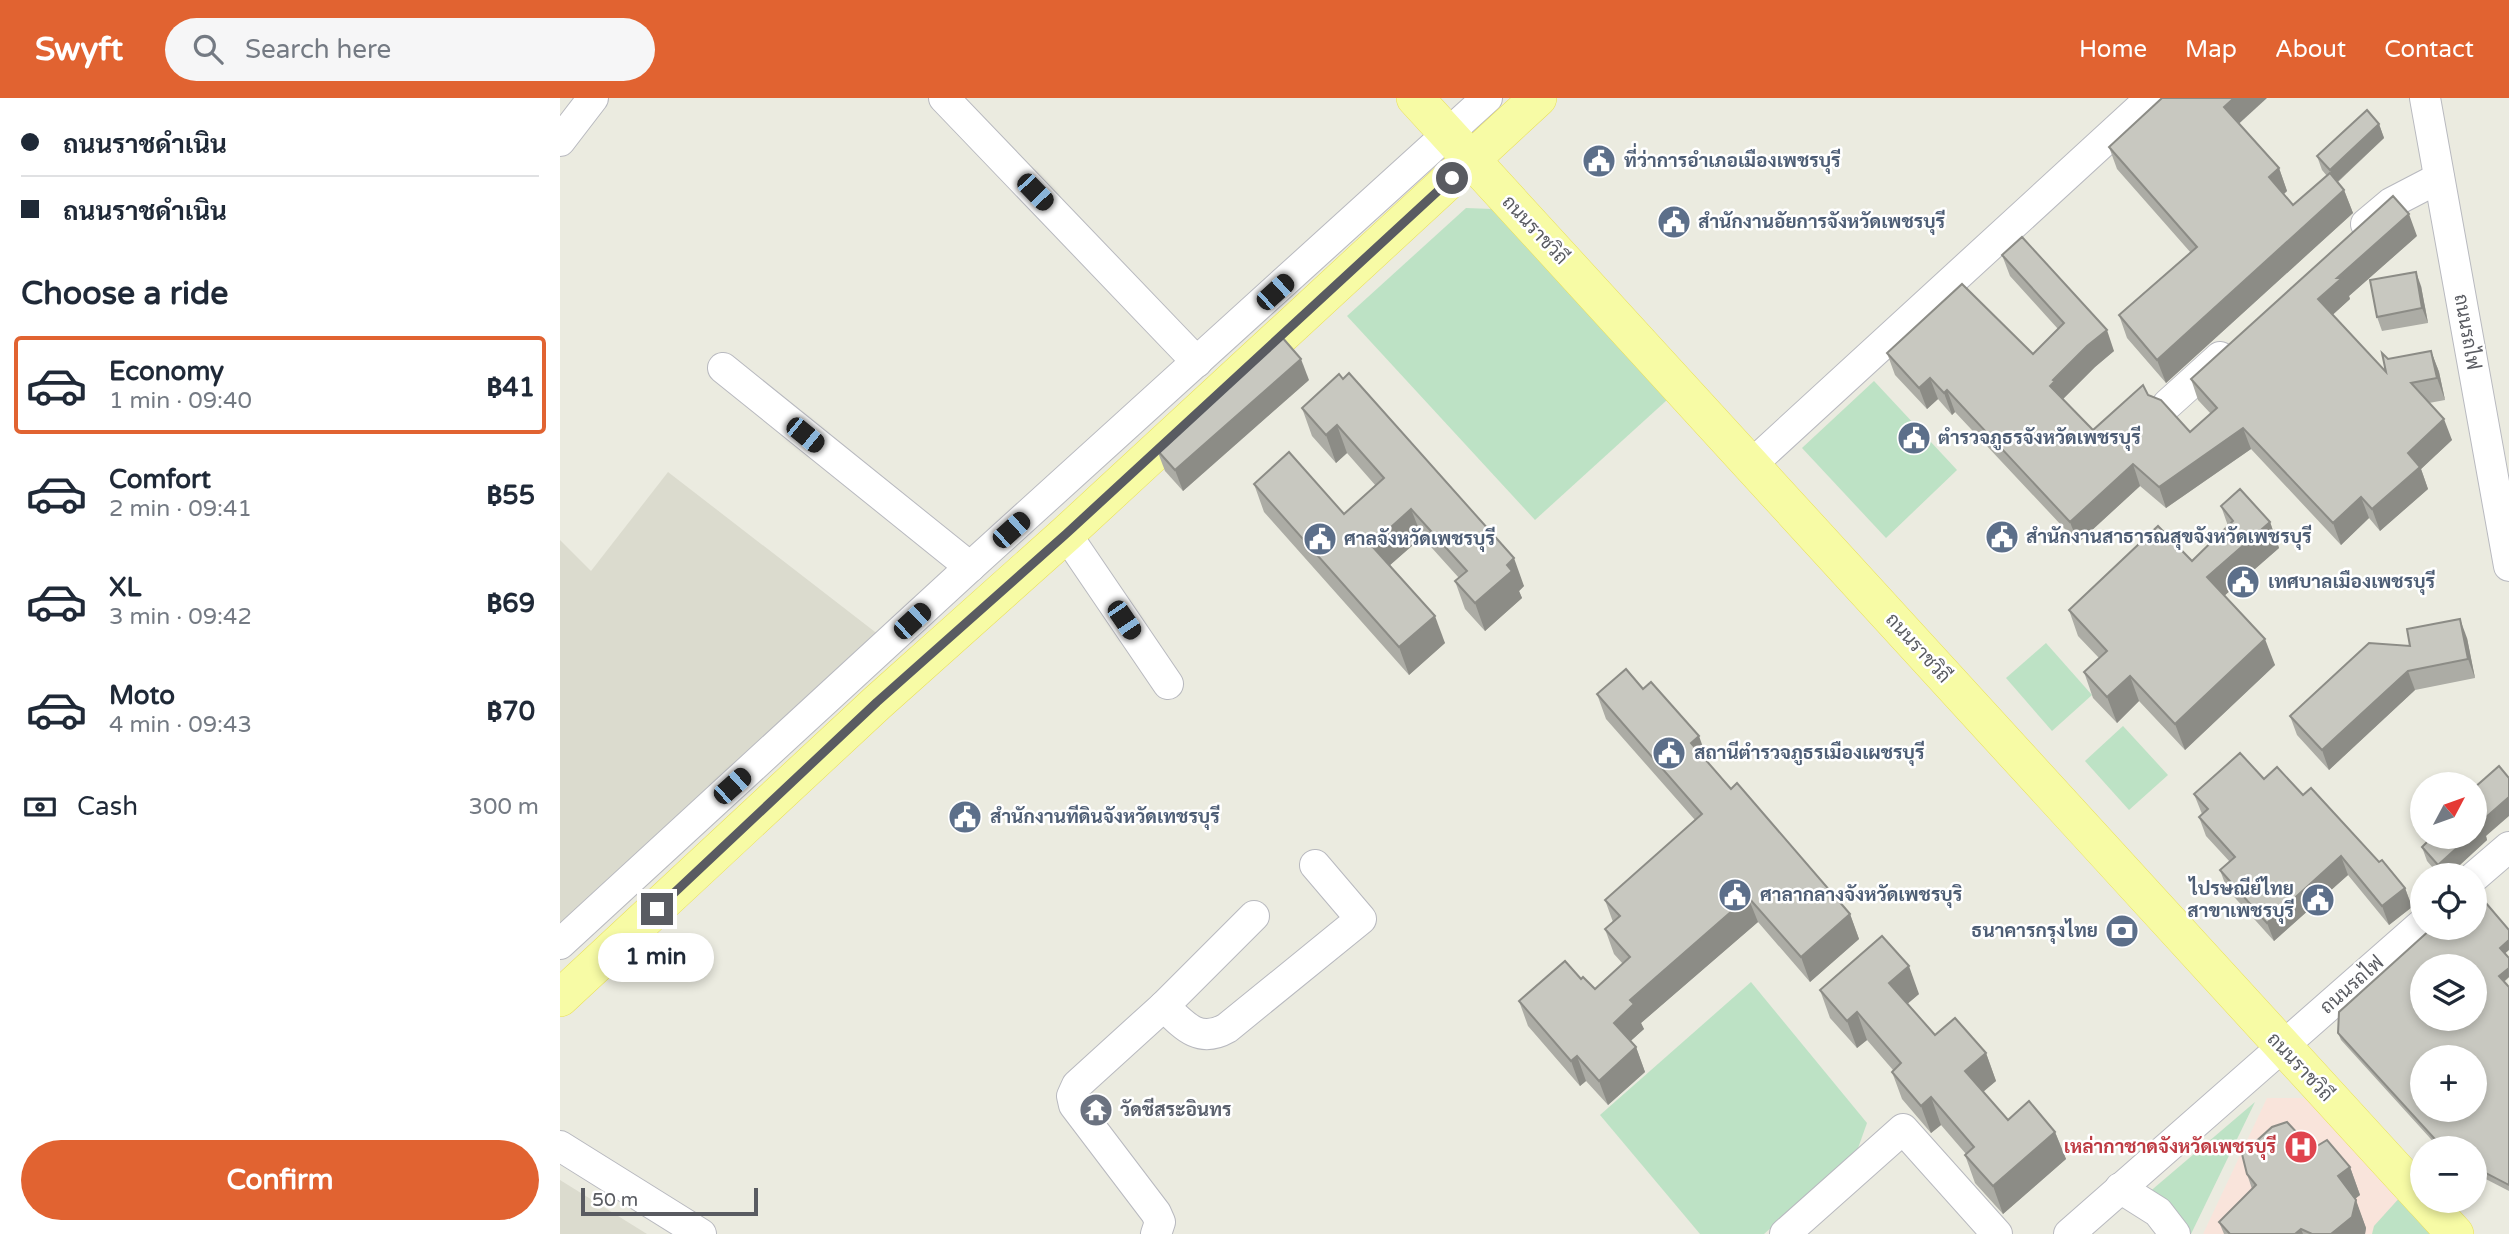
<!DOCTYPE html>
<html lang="en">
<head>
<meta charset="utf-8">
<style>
	:root { --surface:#fff; --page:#f6f6f7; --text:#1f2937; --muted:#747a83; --line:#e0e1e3; --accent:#e16331 }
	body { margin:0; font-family:"Varela Round",Sarabun,sans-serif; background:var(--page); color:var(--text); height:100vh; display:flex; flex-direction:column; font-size:26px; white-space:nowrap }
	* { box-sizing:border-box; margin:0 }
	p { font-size:23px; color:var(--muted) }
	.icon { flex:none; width:38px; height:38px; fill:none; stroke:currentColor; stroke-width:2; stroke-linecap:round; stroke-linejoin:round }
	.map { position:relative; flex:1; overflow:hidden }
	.panel { display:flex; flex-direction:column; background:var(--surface); width:560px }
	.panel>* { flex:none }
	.hud { display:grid; align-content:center; height:154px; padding:0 21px; background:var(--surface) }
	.needle { width:46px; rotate:49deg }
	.tools { position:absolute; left:1850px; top:674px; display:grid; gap:14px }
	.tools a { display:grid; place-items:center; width:77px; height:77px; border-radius:50%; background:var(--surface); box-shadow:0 4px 10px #0003; font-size:35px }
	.scale { position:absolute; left:21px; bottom:18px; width:177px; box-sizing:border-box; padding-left:7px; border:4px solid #595b61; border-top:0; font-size:19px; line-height:24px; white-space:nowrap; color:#595b61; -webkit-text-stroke:5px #fff; paint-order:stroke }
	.end { position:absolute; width:32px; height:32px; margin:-16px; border:9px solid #595b61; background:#fff; box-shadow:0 0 0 4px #fff }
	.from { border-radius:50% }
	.bubble { position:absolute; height:49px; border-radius:24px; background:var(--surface); box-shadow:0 4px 10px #0003; font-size:23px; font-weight:800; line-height:49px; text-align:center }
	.car { position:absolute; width:21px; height:42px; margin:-21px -10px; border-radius:9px; box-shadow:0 0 5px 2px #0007; background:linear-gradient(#222 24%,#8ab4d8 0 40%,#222 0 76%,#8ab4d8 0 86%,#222 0) }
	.hud b { display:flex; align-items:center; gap:24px; height:66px; font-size:26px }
	.hud b+b { border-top:2px solid var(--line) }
	.hud i { width:18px; height:18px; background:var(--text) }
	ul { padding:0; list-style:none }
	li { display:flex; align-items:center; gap:21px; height:98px; margin:0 14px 10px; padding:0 7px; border:4px solid transparent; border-radius:7px }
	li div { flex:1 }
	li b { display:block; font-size:26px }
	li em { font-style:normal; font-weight:800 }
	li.on { border-color:var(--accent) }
	li>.icon { width:63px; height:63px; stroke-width:1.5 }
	h2 { padding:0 21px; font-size:32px; line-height:84px }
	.pay { display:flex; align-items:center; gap:18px; height:77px; padding:0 21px; font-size:26px }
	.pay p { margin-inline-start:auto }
	.button { display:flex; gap:14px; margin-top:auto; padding:14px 21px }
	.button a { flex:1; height:80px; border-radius:42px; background:var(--accent); color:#fff; font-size:28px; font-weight:800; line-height:80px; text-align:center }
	header { display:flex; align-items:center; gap:42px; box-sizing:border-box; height:98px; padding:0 35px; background:var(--accent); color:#fff }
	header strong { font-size:33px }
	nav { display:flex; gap:38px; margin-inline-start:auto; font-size:24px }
	.search { width:490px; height:63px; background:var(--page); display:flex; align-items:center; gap:18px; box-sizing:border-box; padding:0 24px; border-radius:38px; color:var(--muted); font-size:26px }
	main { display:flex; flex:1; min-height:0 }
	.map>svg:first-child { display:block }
	.education { fill:#dbdbce }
	.medical { fill:#f9e4db }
	.green { fill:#bde2c5 }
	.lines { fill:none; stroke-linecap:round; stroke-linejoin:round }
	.minor-casing { stroke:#b8b9bf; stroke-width:32 }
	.major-casing { stroke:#eae05a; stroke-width:38 }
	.minor { stroke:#fff; stroke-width:30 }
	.major { stroke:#f7fba5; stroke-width:37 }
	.wall { fill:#acaca5 }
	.shaded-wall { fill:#8c8c86 }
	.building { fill:#c8c8c0; stroke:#8c8c86; stroke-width:2; fill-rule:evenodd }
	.route { stroke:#595b61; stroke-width:9 }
	.labels { text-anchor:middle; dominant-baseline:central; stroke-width:5; stroke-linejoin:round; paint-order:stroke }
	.service-label { font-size:19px; font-weight:bold; fill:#4e5e75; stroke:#fff; text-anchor:start }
	.street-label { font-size:19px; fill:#595b61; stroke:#fff }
	.worship-label { font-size:19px; font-weight:bold; fill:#5b616d; stroke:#fff; text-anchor:start }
	.health-label { font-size:19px; font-weight:bold; fill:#be3a42; stroke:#fff; text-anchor:end }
</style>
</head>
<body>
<header>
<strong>Swyft</strong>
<div class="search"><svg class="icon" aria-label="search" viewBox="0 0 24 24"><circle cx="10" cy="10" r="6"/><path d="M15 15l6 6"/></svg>Search here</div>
<nav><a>Home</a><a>Map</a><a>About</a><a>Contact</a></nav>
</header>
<main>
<section class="panel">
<div class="hud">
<b><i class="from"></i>ถนนราชดำเนิน</b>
<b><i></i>ถนนราชดำเนิน</b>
</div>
<h2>Choose a ride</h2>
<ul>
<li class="on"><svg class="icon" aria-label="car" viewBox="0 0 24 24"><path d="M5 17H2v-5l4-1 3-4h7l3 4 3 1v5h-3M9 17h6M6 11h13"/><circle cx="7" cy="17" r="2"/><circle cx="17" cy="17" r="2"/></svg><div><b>Economy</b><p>1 min · 09:40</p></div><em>฿41</em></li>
<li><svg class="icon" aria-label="car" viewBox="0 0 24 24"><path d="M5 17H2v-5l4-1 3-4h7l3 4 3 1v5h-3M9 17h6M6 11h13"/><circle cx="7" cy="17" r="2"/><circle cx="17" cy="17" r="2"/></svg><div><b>Comfort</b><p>2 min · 09:41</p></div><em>฿55</em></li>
<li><svg class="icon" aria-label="car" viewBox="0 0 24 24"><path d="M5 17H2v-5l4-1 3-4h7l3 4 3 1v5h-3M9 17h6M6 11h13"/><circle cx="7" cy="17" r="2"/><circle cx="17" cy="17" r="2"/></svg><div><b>XL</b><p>3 min · 09:42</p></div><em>฿69</em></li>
<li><svg class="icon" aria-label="car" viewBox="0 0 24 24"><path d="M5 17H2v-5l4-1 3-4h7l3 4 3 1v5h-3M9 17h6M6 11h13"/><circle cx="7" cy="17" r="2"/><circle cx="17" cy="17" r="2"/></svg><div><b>Moto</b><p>4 min · 09:43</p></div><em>฿70</em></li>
</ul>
<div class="pay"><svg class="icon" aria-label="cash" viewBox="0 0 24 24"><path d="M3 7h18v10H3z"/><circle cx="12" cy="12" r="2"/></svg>Cash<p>300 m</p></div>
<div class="button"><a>Confirm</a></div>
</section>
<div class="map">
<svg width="1949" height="1136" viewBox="0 0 1949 1136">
	<rect width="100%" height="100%" fill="#ebebe0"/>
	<!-- education -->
	<g class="education">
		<polygon points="108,374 319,537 0,832 0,442 31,473"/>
		<polygon points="0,1082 87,1136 0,1136"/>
	</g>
	<!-- medical -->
	<polygon class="medical" points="1707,1000 1753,1000 1878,1136 1643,1136"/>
	<!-- green -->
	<g class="green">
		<polygon points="906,110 932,111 1107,302 975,422 787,218"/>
		<polygon points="1314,283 1397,372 1326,440 1242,350"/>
		<polygon points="1486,545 1532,597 1492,633 1446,580"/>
		<polygon points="1563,628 1608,677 1569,712 1525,663"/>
		<polygon points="1191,884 1307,1025 1297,1053 1204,1136 1140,1136 1040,1017"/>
		<polygon points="1695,1004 1631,1136 1627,1136 1587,1096"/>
		<polygon points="1842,1097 1878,1136 1812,1136 1814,1128"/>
	</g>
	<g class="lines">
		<defs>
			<g id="minor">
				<polyline points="384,0 637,264"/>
				<polyline points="1865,0 1949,468"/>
				<polyline points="0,43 33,0"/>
				<polyline points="1806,126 1831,105 1879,80"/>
				<polyline points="163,270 410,469"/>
				<polyline points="1608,306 1660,259"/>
				<polyline points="1191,367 1591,0"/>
				<polyline points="506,436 608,586"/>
				<polyline points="1914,779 1949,749"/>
				<polyline points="0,846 410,469 927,0"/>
				<polyline points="604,908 694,818"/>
				<polyline points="0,1048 141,1136"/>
				<polyline points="1560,1090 1598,1114 1615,1136"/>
				<path d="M 596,1136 L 600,1124 L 596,1115 L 514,1007 L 512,998 L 517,987 L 604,908 C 624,928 639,946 667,930 L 801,821 L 755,767"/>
				<polyline points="1225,1136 1343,1031 1437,1136"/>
				<polyline points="1509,1136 1862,826"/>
			</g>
			<g id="major">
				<polyline points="855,0 1862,1100"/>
				<polyline points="0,900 317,605 506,436 978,0"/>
				<polyline points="1864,1102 1895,1136"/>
			</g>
		</defs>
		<!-- minor casing -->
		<use href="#minor" class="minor-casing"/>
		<!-- major casing -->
		<use href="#major" class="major-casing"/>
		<!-- minor -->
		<use href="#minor" class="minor"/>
		<!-- major -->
		<use href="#major" class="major"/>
	</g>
	<!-- wall -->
	<g class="wall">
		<polygon points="1679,26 1719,70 1727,93 1724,96 1733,107 1767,78 1762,72 1757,58 1819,26 1824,40 1778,84 1784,92 1793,115 1606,285 1567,240 1559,217 1631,155 1557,71 1549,49"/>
		<polygon points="1857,138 1789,198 1790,201 1772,217 1826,274 1828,261 1871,253 1879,274 1885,302 1869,305 1892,342 1861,371 1868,391 1820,433 1809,420 1781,447 1691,351 1606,410 1580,388 1518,445 1395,314 1392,317 1378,301 1367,311 1335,277 1327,255 1473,256 1498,231 1450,178 1442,157 1554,253 1535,269 1503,301 1533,332 1588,297 1630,334 1651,316 1638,302 1631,281"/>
		<polygon points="1861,188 1868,225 1822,233 1817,219"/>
		<polygon points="779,276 964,488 959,493 962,500 925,533 905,511 895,483 899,480 862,439 830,467 885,545 849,577 704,414 694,386 784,416 816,388 787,355 776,365 752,338 742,310"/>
		<polygon points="749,282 623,393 605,373 597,352"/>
		<polygon points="1661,408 1710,424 1719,450 1664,498 1715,567 1625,652 1579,603 1557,625 1533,600 1524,574 1539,560 1518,538 1509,512 1632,463 1668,428"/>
		<polygon points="1907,540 1915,580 1855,592 1769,672 1737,637 1730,618 1850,548"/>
		<polygon points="1037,596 1148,663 1147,664 1171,691 1290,816 1299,841 1250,884 1198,824 1081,925 1084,931 1070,943 1076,949 1085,974 1048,1007 1026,983 1020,988 968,928 959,903 1021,881 1035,891 1063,866 1054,856 1045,831 1053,824 1045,802 1135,722 1046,621"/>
		<polygon points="1704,681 1743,697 1819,764 1845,790 1852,809 1829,827 1788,777 1714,843 1667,791 1660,772 1670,764 1646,738 1639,719 1642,716 1634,696"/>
		<polygon points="1926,738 1927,742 1889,777 1879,777 1867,763 1862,749"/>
		<polygon points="1949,852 1945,855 1949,860 1949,879 1944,884 1949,890 1949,1093 1914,1075 1914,1050 1879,1050 1781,942 1778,935"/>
		<polygon points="1260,892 1359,896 1347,906 1375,937 1426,955 1436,983 1423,993 1448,1022 1495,1034 1506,1061 1443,1116 1415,1085 1405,1057 1406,1056 1381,1027 1371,1035 1342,1001 1332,974 1333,972 1307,942 1297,950 1270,920"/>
		<polygon points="1752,1051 1790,1069 1800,1097 1795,1101 1806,1130 1805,1136 1664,1136 1659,1124 1692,1091 1687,1076"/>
	</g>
	<!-- shaded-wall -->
	<g class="shaded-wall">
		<polygon points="1674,0 1707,0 1672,32 1664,9"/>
		<polygon points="1819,26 1824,40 1775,86 1770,72"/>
		<polygon points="1719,70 1727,93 1717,102 1709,79"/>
		<polygon points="1784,92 1793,115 1606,285 1597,262"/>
		<polygon points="1849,116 1857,138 1789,198 1790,201 1766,223 1758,201 1777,180"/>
		<polygon points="1856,174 1861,188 1868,225 1862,210"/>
		<polygon points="1547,232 1554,253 1535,269 1502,302 1490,288 1493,282 1527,248"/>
		<polygon points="1871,253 1879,274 1885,302 1877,280"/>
		<polygon points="741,261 749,282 623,393 615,372"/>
		<polygon points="1370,280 1378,301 1367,311 1359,290"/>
		<polygon points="1387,292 1395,314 1392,317 1384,295"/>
		<polygon points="1884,321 1892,342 1861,371 1868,391 1820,433 1812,411 1848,355"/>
		<polygon points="777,327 787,355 776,365 766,337"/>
		<polygon points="1683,330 1691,351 1606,410 1599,389"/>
		<polygon points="1573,366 1580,388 1518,445 1510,424"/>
		<polygon points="1801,399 1809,420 1781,447 1773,425"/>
		<polygon points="851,411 862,439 821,475 811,447"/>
		<polygon points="1710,424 1719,450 1656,505 1647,479"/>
		<polygon points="954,460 964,488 959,493 962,500 925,533 915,505 947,467"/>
		<polygon points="875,518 885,545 849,577 839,549"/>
		<polygon points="1900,521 1907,540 1915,580 1908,561"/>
		<polygon points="1705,541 1715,567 1625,652 1615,626"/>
		<polygon points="1848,573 1855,592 1769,672 1762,652"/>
		<polygon points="1570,578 1579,603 1557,625 1547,599"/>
		<polygon points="1139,638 1148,663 1140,670 1131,645"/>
		<polygon points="1949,699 1949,718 1926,738 1927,742 1889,777 1882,777 1878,767 1910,738 1914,738 1916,728"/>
		<polygon points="1781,758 1788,777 1714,843 1707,825"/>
		<polygon points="1845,790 1852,809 1829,827 1822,808"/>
		<polygon points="1188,799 1198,824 1081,925 1084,931 1063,950 1054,925 1070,902"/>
		<polygon points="1290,816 1299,841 1250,884 1241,859"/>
		<polygon points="1949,842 1949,852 1943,857 1940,850"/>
		<polygon points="1349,868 1359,896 1339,913 1329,885"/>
		<polygon points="1949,870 1949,879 1942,885 1939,878"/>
		<polygon points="1297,914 1307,942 1297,950 1287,923"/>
		<polygon points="1076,949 1085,974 1048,1007 1039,983"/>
		<polygon points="1426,955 1436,983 1416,1000 1405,973"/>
		<polygon points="1017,958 1026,983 1020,988 1011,963"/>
		<polygon points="1371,999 1381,1027 1371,1035 1361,1008"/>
		<polygon points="1495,1034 1506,1061 1443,1116 1433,1088"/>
		<polygon points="1790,1069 1800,1097 1788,1106 1778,1078"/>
		<polygon points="1796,1102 1806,1130 1805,1136 1771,1136"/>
		<polygon points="1741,1131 1743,1136 1735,1136"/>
	</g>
	<!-- building -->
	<g class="building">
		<polygon points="1602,0 1674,0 1664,9 1719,70 1709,79 1733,107 1770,75 1784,92 1597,262 1559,217 1637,149 1549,49"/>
		<polygon points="1807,12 1819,26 1770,72 1757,58"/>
		<polygon points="1833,98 1849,116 1777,180 1782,180 1758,201 1826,274 1822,255 1828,261 1871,253 1877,280 1851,285 1884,321 1848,355 1860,369 1812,411 1801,399 1773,425 1683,330 1599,389 1573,366 1510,424 1387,292 1384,295 1370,280 1359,290 1327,255 1402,186 1473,256 1504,225 1442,157 1462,139 1547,232 1527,248 1493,282 1495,283 1490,288 1533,332 1583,287 1588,297 1601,302 1630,334 1657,310 1631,281"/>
		<polygon points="1856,174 1862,210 1817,219 1810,182"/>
		<polygon points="721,238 741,261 615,372 597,352"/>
		<polygon points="789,275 954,460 947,467 952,473 915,505 895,483 907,473 851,411 811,447 875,518 839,549 694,386 729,354 784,416 824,380 777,327 766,337 742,310 779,276 783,281"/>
		<polygon points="1680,391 1710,424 1647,479 1705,541 1615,626 1570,578 1547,599 1524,574 1547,553 1509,512 1598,428 1632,463 1673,423 1661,408"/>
		<polygon points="1900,521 1908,561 1848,573 1762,652 1730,618 1809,545 1850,548 1847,531"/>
		<polygon points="1066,571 1083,591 1091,584 1139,638 1131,645 1171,691 1177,685 1290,816 1241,859 1188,799 1070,902 1074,906 1054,925 1076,949 1039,983 1017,958 1011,963 959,903 1005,863 1021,881 1023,879 1035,891 1070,859 1045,831 1060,818 1045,802 1142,716 1037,596"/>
		<polygon points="1680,655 1704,681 1717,669 1743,697 1751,690 1819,764 1822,762 1845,790 1822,808 1781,758 1707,825 1660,772 1675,759 1639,719 1648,711 1634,696"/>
		<polygon points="1939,668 1949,680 1949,699 1916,728 1922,727 1914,734 1914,690"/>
		<polygon points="1873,738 1910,738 1878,767 1862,749"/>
		<path d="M 1914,791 L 1949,832 L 1949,842 L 1940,850 L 1949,860 L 1949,870 L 1939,878 L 1949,889 L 1949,1087 L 1914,1069 L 1914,1050 L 1883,1050 L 1778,935 L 1779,914 L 1872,830 L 1914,830 ZM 1862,868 L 1914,868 L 1914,920 L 1862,920 ZM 1862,959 L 1914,959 L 1914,1012 L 1862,1012 Z"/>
		<polygon points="1322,838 1349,868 1329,885 1375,937 1395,920 1426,955 1405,973 1448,1022 1469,1003 1495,1034 1433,1088 1405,1057 1414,1049 1371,999 1361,1008 1332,974 1341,965 1297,914 1287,923 1260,892"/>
		<polygon points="1727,1024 1752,1051 1767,1042 1790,1069 1778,1078 1796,1102 1792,1119 1771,1136 1752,1136 1741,1131 1735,1136 1670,1136 1659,1124 1696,1087 1687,1076 1682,1056 1712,1029"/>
	</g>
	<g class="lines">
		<!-- route -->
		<polyline class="route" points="97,811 317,604 506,436 892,80"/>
	</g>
	<!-- icons -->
	<defs>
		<symbol id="civic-disc" viewBox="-11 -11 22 22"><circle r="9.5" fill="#5c6f8a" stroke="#fff"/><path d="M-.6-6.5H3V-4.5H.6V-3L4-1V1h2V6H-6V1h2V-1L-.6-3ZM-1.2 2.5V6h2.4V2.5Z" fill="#fff"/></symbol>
		<symbol id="bank-disc" viewBox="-11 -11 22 22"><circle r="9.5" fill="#5c6f8a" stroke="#fff"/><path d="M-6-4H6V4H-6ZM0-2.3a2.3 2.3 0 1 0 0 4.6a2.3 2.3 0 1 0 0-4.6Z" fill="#fff"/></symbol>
		<symbol id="temple-disc" viewBox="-11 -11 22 22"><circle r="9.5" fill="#6b7280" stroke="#fff"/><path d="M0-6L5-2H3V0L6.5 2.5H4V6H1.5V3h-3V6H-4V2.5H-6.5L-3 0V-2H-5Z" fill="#fff"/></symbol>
		<symbol id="hospital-disc" viewBox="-11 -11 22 22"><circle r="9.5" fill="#e0444e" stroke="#fff"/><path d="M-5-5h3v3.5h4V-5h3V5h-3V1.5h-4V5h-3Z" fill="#fff"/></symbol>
	</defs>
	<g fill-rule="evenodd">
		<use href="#civic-disc" x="1020" y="44" width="38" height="38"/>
		<use href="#civic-disc" x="1095" y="105" width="38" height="38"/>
		<use href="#civic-disc" x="1335" y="321" width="38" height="38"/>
		<use href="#civic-disc" x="1423" y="420" width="38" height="38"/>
		<use href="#civic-disc" x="741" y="422" width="38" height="38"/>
		<use href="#civic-disc" x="1664" y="465" width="38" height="38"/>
		<use href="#civic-disc" x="1090" y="636" width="38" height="38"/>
		<use href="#civic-disc" x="386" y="700" width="38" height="38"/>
		<use href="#civic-disc" x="1156" y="778" width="38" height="38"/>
		<use href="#civic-disc" x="1739" y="783" width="38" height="38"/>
		<use href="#bank-disc" x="1543" y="814" width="38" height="38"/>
		<use href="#temple-disc" x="517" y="993" width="38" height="38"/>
		<use href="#hospital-disc" x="1722" y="1030" width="38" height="38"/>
	</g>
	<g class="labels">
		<!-- service labels -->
		<g class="service-label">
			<text x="1064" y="63">ที่ว่าการอำเภอเมืองเพชรบุรี</text>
			<text x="1138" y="124">สำนักงานอัยการจังหวัดเพชรบุรี</text>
			<text x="1378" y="340">ตำรวจภูธรจังหวัดเพชรบุรี</text>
			<text x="1466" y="439">สำนักงานสาธารณสุขจังหวัดเพชรบุรี</text>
			<text x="784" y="441">ศาลจังหวัดเพชรบุรี</text>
			<text x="1708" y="484">เทศบาลเมืองเพชรบุรี</text>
			<text x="1134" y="655">สถานีตำรวจภูธรเมืองเผชรบุรี</text>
			<text x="430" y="719">สำนักงานทีดินจังหวัดเทชรบุรี</text>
			<text x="1734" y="791" text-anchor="end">ไปรษณีย์ไทย<tspan x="1734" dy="22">สาขาเพชรบุรี</tspan></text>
			<text x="1200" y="797">ศาลากลางจังหวัดเพชรบุริ</text>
			<text x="1538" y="833" text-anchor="end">ธนาคารกรุงไทย</text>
		</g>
		<!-- street labels -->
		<g class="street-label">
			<text transform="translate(975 132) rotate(47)">ถนนราชวิถี</text>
			<text transform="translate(1907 234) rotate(80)">ถนนรถไฟ</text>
			<text transform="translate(1358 550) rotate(48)">ถนนราชวิถี</text>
			<text transform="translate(1792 887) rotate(-41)">ถนนรถไฟ</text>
			<text transform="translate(1740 969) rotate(47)">ถนนราชวิถี</text>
		</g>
		<!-- worship labels -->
		<g class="worship-label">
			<text x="560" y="1012">วัดชีสระอินทร</text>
		</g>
		<!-- health labels -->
		<g class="health-label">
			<text x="1716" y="1049">เหล่ากาชาดจังหวัดเพชรบุรี</text>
		</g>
	</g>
</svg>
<div class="tools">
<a><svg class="needle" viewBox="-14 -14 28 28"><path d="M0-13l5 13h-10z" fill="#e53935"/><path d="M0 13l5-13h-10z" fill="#747a83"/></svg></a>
<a><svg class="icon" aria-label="locate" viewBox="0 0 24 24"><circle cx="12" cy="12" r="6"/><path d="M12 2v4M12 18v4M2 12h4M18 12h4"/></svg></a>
<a><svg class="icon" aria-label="layers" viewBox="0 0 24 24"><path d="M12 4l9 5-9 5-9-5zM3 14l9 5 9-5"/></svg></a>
<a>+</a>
<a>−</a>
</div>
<div class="scale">50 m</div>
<i class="end from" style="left:892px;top:80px"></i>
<i class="end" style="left:97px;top:811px"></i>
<div class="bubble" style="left:38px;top:835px;width:116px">1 min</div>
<i class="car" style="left:475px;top:94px;rotate:136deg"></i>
<i class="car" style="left:715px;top:194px;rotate:48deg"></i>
<i class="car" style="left:245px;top:337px;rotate:129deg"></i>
<i class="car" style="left:451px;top:432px;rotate:48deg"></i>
<i class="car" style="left:564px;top:522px;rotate:146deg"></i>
<i class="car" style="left:352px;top:523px;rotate:47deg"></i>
<i class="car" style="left:172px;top:688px;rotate:48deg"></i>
</div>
</main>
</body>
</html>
